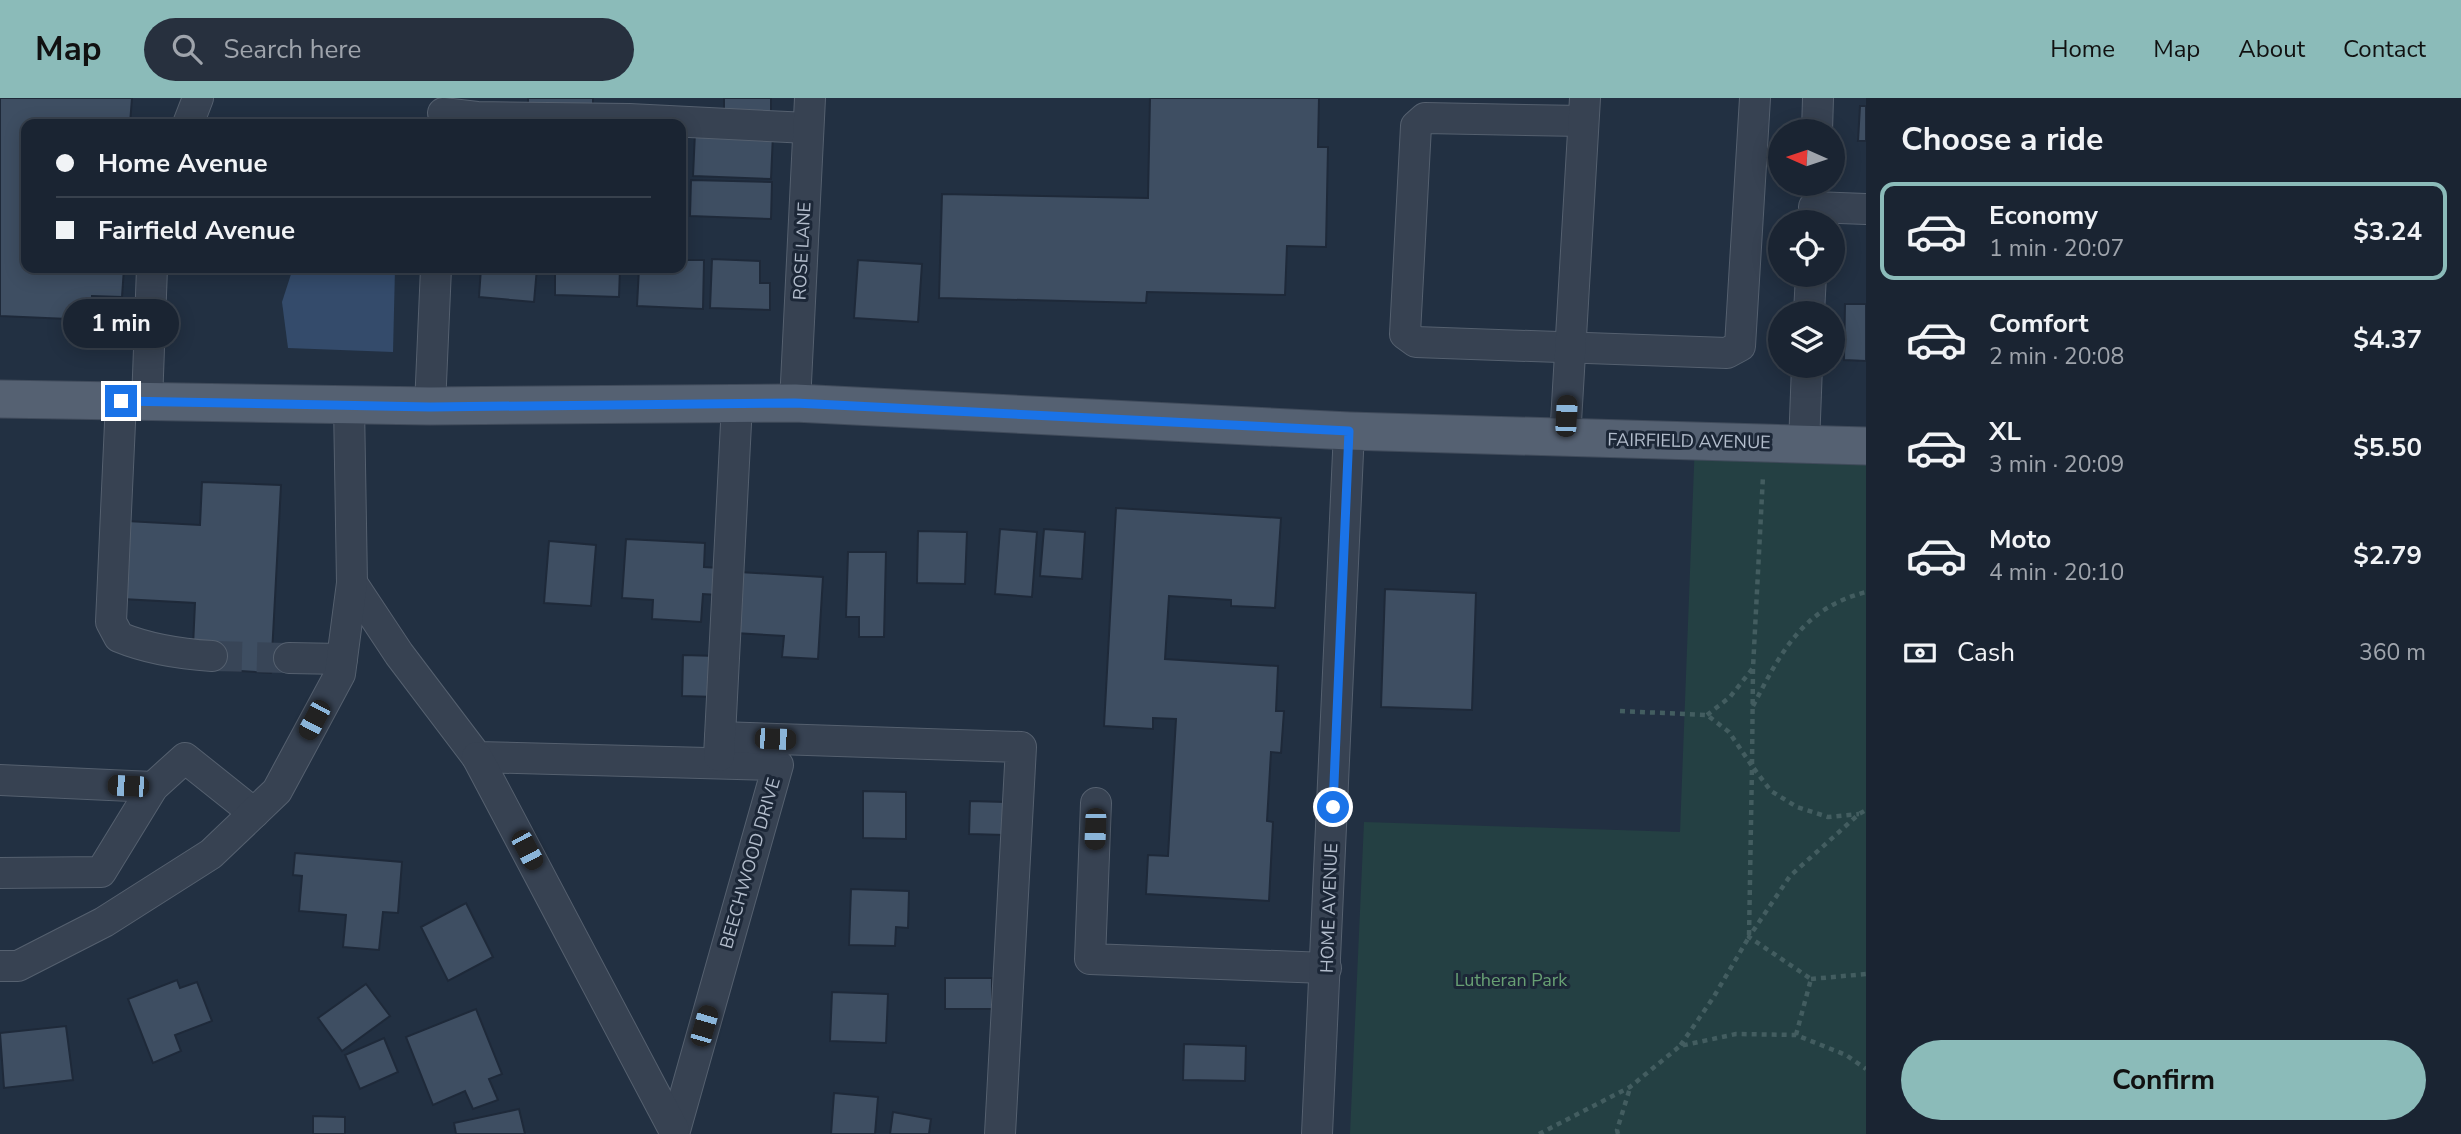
<!DOCTYPE html>
<html lang="en">
<head>
<meta charset="utf-8">
<style>
	:root { --surface:#1a2432; --page:#27303e; --text:#f1f3f6; --muted:#9fa4ac; --line:#38414d; --accent:#8bbbb9 }
	body { margin:0; font-family:"Nunito Sans",sans-serif; background:var(--page); color:var(--text); height:100vh; display:flex; flex-direction:column; font-size:26px; white-space:nowrap }
	* { box-sizing:border-box; margin:0 }
	p { font-size:23px; color:var(--muted) }
	.icon { flex:none; width:38px; height:38px; fill:none; stroke:currentColor; stroke-width:2; stroke-linecap:round; stroke-linejoin:round }
	.map { position:relative; flex:1; overflow:hidden }
	.sheet { display:flex; flex-direction:column; background:var(--surface); width:595px }
	.sheet>* { flex:none }
	.hud { position:absolute; left:21px; top:21px; width:665px; height:154px; border-radius:14px; box-shadow:0 4px 18px #0003,0 0 0 2px var(--line); display:grid; align-content:center; height:154px; padding:0 35px; background:var(--surface) }
	.needle { width:46px; rotate:273deg }
	.tools { position:absolute; left:1768px; top:21px; display:grid; gap:14px }
	.tools a { display:grid; place-items:center; width:77px; height:77px; border-radius:50%; background:var(--surface); box-shadow:0 4px 18px #0003,0 0 0 2px var(--line); font-size:35px }
	.end { position:absolute; width:32px; height:32px; margin:-16px; border:9px solid #1a73e8; background:#fff; box-shadow:0 0 0 4px #fff }
	.from { border-radius:50% }
	.bubble { position:absolute; height:49px; border-radius:24px; background:var(--surface); box-shadow:0 4px 18px #0003,0 0 0 2px var(--line); font-size:23px; font-weight:700; line-height:49px; text-align:center }
	.car { position:absolute; width:21px; height:42px; margin:-21px -10px; border-radius:9px; box-shadow:0 0 5px 2px #0007; background:linear-gradient(#222 24%,#8ab4d8 0 40%,#222 0 76%,#8ab4d8 0 86%,#222 0) }
	.hud b { display:flex; align-items:center; gap:24px; height:66px; font-size:26px }
	.hud b+b { border-top:2px solid var(--line) }
	.hud i { width:18px; height:18px; background:var(--text) }
	ul { padding:0; list-style:none }
	li { display:flex; align-items:center; gap:21px; height:98px; margin:0 14px 10px; padding:0 21px; border:4px solid transparent; border-radius:14px }
	li div { flex:1 }
	li b { display:block; font-size:26px }
	li em { font-style:normal; font-weight:700 }
	li.current { border-color:var(--accent) }
	li>.icon { width:63px; height:63px; stroke-width:1.5 }
	h2 { padding:0 35px; font-size:32px; line-height:84px }
	.pay { display:flex; align-items:center; gap:18px; height:77px; padding:0 35px; font-size:26px }
	.pay p { margin-inline-start:auto }
	.button { display:flex; gap:14px; margin-top:auto; padding:14px 35px }
	.button a { flex:1; height:80px; border-radius:42px; background:var(--accent); color:#111; font-size:28px; font-weight:700; line-height:80px; text-align:center }
	header { display:flex; align-items:center; gap:42px; box-sizing:border-box; height:98px; padding:0 35px; background:var(--accent); color:#111 }
	header strong { font-size:33px }
	nav { display:flex; gap:38px; margin-inline-start:auto; font-size:24px }
	.search { width:490px; height:63px; background:var(--page); display:flex; align-items:center; gap:18px; box-sizing:border-box; padding:0 24px; border-radius:38px; color:var(--muted); font-size:26px }
	main { display:flex; flex:1; min-height:0 }
	.map>svg:first-child { display:block }
	.green { fill:#244043 }
	.water { fill:#344b6b }
	.building { fill:#3e4e62; stroke:#1e2939; stroke-width:2 }
	.lines { fill:none; stroke-linecap:round; stroke-linejoin:round }
	.minor-tunnel { stroke:#384557; stroke-width:30; stroke-dasharray:30 15; stroke-linecap:butt }
	.minor-casing { stroke:#55606f; stroke-width:32 }
	.major-casing { stroke:#404b5b; stroke-width:39 }
	.path { stroke:#435d60; stroke-width:4.5; stroke-dasharray:5 5; stroke-linecap:butt }
	.minor { stroke:#374252; stroke-width:30 }
	.major { stroke:#556172; stroke-width:37 }
	.route { stroke:#1a73e8; stroke-width:9 }
	.labels { text-anchor:middle; dominant-baseline:central; stroke-width:6; stroke-linejoin:round; paint-order:stroke }
	.street-label { font-size:18px; fill:#b3bdcc; stroke:#1c2737 }
	.park-label { font-size:18px; fill:#68a074; stroke:#1c2737 }
</style>
</head>
<body>
<header>
<strong>Map</strong>
<div class="search"><svg class="icon" aria-label="search" viewBox="0 0 24 24"><circle cx="10" cy="10" r="6"/><path d="M15 15l6 6"/></svg>Search here</div>
<nav><a>Home</a><a>Map</a><a>About</a><a>Contact</a></nav>
</header>
<main>
<div class="map">
<svg width="1866" height="1036" viewBox="0 0 1866 1036">
	<rect width="100%" height="100%" fill="#223042"/>
	<!-- green -->
	<polygon class="green" points="1695,343 1866,346 1866,1036 1350,1036 1364,724 1680,734"/>
	<!-- water -->
	<polygon class="water" points="293,170 395,170 393,254 288,250 282,204"/>
	<!-- building -->
	<g class="building">
		<polygon points="0,0 132,0 130,26 26,26 26,170 124,170 122,199 92,198 91,222 0,218"/>
		<polygon points="528,0 593,0 593,9 528,7"/>
		<polygon points="724,0 771,0 771,18 724,17"/>
		<polygon points="1150,0 1319,0 1318,49 1328,49 1326,149 1287,148 1285,197 1147,194 1146,205 939,200 942,96 1148,100"/>
		<polygon points="1860,8 1866,8 1866,43 1858,43"/>
		<polygon points="695,34 773,36 771,81 693,78"/>
		<polygon points="691,82 772,84 771,121 690,118"/>
		<polygon points="712,161 760,163 760,185 770,185 770,212 710,210"/>
		<polygon points="681,162 704,162 703,211 637,208 639,170 681,170"/>
		<polygon points="858,162 922,166 918,224 854,220"/>
		<polygon points="481,170 537,170 534,204 479,199"/>
		<polygon points="555,170 620,170 619,199 555,197"/>
		<polygon points="1845,206 1866,206 1866,263 1844,262"/>
		<polygon points="202,384 281,387 271,575 192,570 195,505 104,500 108,422 200,427"/>
		<polygon points="1116,410 1281,420 1275,510 1231,508 1231,502 1169,498 1165,561 1278,568 1276,613 1284,613 1281,655 1271,654 1267,723 1273,724 1269,803 1146,796 1148,757 1168,758 1176,621 1153,620 1153,631 1104,628"/>
		<polygon points="1000,431 1037,434 1032,499 995,496"/>
		<polygon points="1044,431 1085,434 1082,481 1040,478"/>
		<polygon points="918,433 967,434 965,486 917,485"/>
		<polygon points="626,441 705,445 704,469 720,470 719,497 703,496 701,524 652,521 653,502 622,500"/>
		<polygon points="549,443 596,447 591,508 544,505"/>
		<polygon points="848,454 886,454 884,539 859,539 859,519 846,519"/>
		<polygon points="739,474 823,479 818,561 782,559 784,538 735,535"/>
		<polygon points="1385,491 1476,495 1472,612 1381,609"/>
		<polygon points="683,557 717,558 716,599 682,598"/>
		<polygon points="863,693 906,694 906,741 863,740"/>
		<polygon points="970,703 1006,704 1005,737 969,736"/>
		<polygon points="295,755 402,764 398,815 383,814 379,852 343,849 346,817 299,813 302,778 293,777"/>
		<polygon points="851,791 909,793 908,830 896,829 895,848 849,847"/>
		<polygon points="466,805 493,859 448,883 421,829"/>
		<rect x="945" y="880" width="47" height="31"/>
		<polygon points="177,882 180,890 197,884 212,923 175,937 181,953 153,965 128,901"/>
		<polygon points="366,886 390,918 342,953 318,920"/>
		<polygon points="832,894 888,896 886,945 830,943"/>
		<polygon points="476,911 502,976 489,981 498,1002 473,1011 465,993 433,1007 406,939"/>
		<polygon points="66,928 73,982 4,990 0,935"/>
		<polygon points="384,940 398,974 360,991 345,957"/>
		<polygon points="1184,946 1246,948 1245,983 1183,982"/>
		<polygon points="834,995 878,999 875,1036 831,1036"/>
		<polygon points="519,1011 525,1036 456,1036 454,1025"/>
		<polygon points="893,1014 931,1021 929,1036 890,1036"/>
		<polygon points="313,1018 345,1019 345,1036 313,1036"/>
	</g>
	<g class="lines">
		<!-- minor-tunnel -->
		<polyline class="minor-tunnel" points="212,558 289,560"/>
		<defs>
			<g id="minor">
				<polyline points="443,15 477,19 629,21 808,30"/>
				<polyline points="1583,23 1425,20 1416,28 1405,236 1416,244 1727,255 1740,248 1755,0"/>
				<polyline points="188,26 198,0"/>
				<polyline points="1817,33 1818,0"/>
				<polyline points="1814,109 1866,111"/>
				<polyline points="1809,215 1811,177"/>
				<path d="M 121,303 L 111,524 L 119,539 C 148,551 180,556 212,558"/>
				<polyline points="147,304 152,170"/>
				<polyline points="795,305 810,0"/>
				<polyline points="430,308 436,170"/>
				<polyline points="1565,341 1585,0"/>
				<polyline points="1804,347 1807,268"/>
				<polyline points="352,485 399,556 477,659 778,667 674,1036"/>
				<polyline points="289,560 342,561"/>
				<polyline points="720,639 1021,649 1000,1036"/>
				<polyline points="719,658 737,306"/>
				<polyline points="477,659 674,1032"/>
				<polyline points="0,682 153,689"/>
				<polyline points="1096,705 1090,861 1326,870"/>
				<polyline points="0,775 101,774 153,689 185,660 254,715"/>
				<polyline points="0,868 18,868 104,824 211,756 277,693 340,576 352,485 349,307"/>
				<polyline points="1317,1036 1349,333"/>
			</g>
			<polyline id="major" points="0,301 430,308 795,305 1349,333 1866,348"/>
		</defs>
		<!-- minor casing -->
		<use href="#minor" class="minor-casing"/>
		<!-- major casing -->
		<use href="#major" class="major-casing"/>
		<!-- path -->
		<g class="path">
			<polyline points="1753,571 1752,668 1771,693 1797,709 1828,719 1859,716"/>
			<path d="M 1753,608 C 1781,554 1803,510 1866,494"/>
			<polyline points="1620,613 1707,617 1729,634 1752,668 1749,839 1713,900 1680,948"/>
			<polyline points="1707,617 1730,599 1753,570 1763,378"/>
			<polyline points="1811,881 1866,876"/>
			<polyline points="1796,937 1811,881 1749,839 1790,778 1859,716 1866,712"/>
			<polyline points="1539,1036 1630,989 1680,948 1736,936 1796,937 1846,957 1866,971"/>
			<polyline points="1618,1036 1617,1032 1630,990"/>
		</g>
		<!-- minor -->
		<use href="#minor" class="minor"/>
		<!-- major -->
		<use href="#major" class="major"/>
	</g>
	<g class="lines">
		<!-- route -->
		<polyline class="route" points="121,303 430,309 795,305 1349,333 1333,709"/>
	</g>
	<g class="labels">
		<!-- street labels -->
		<g class="street-label">
			<text transform="translate(802 153) rotate(-87)">ROSE LANE</text>
			<text transform="translate(1689 343) rotate(1)">FAIRFIELD AVENUE</text>
			<text transform="translate(750 765) rotate(-74)">BEECHWOOD DRIVE</text>
			<text transform="translate(1329 810) rotate(-88)">HOME AVENUE</text>
		</g>
		<!-- park labels -->
		<g class="park-label">
			<text x="1511" y="882">Lutheran Park</text>
		</g>
	</g>
</svg>
<div class="tools">
<a><svg class="needle" viewBox="-14 -14 28 28"><path d="M0-13l5 13h-10z" fill="#e53935"/><path d="M0 13l5-13h-10z" fill="#9fa4ac"/></svg></a>
<a><svg class="icon" aria-label="locate" viewBox="0 0 24 24"><circle cx="12" cy="12" r="6"/><path d="M12 2v4M12 18v4M2 12h4M18 12h4"/></svg></a>
<a><svg class="icon" aria-label="layers" viewBox="0 0 24 24"><path d="M12 4l9 5-9 5-9-5zM3 14l9 5 9-5"/></svg></a>
</div>
<i class="end from" style="left:1333px;top:709px"></i>
<i class="end" style="left:121px;top:303px"></i>
<div class="bubble" style="left:63px;top:201px;width:116px">1 min</div>
<i class="car" style="left:1566px;top:318px;rotate:3deg"></i>
<i class="car" style="left:314px;top:622px;rotate:208deg"></i>
<i class="car" style="left:775px;top:641px;rotate:92deg"></i>
<i class="car" style="left:128px;top:688px;rotate:273deg"></i>
<i class="car" style="left:1095px;top:731px;rotate:182deg"></i>
<i class="car" style="left:527px;top:752px;rotate:152deg"></i>
<i class="car" style="left:704px;top:928px;rotate:16deg"></i>
<div class="hud">
<b><i class="from"></i>Home Avenue</b>
<b><i></i>Fairfield Avenue</b>
</div>
</div>
<section class="sheet">
<h2>Choose a ride</h2>
<ul>
<li class="current"><svg class="icon" aria-label="car" viewBox="0 0 24 24"><path d="M5 17H2v-5l4-1 3-4h7l3 4 3 1v5h-3M9 17h6M6 11h13"/><circle cx="7" cy="17" r="2"/><circle cx="17" cy="17" r="2"/></svg><div><b>Economy</b><p>1 min · 20:07</p></div><em>$3.24</em></li>
<li><svg class="icon" aria-label="car" viewBox="0 0 24 24"><path d="M5 17H2v-5l4-1 3-4h7l3 4 3 1v5h-3M9 17h6M6 11h13"/><circle cx="7" cy="17" r="2"/><circle cx="17" cy="17" r="2"/></svg><div><b>Comfort</b><p>2 min · 20:08</p></div><em>$4.37</em></li>
<li><svg class="icon" aria-label="car" viewBox="0 0 24 24"><path d="M5 17H2v-5l4-1 3-4h7l3 4 3 1v5h-3M9 17h6M6 11h13"/><circle cx="7" cy="17" r="2"/><circle cx="17" cy="17" r="2"/></svg><div><b>XL</b><p>3 min · 20:09</p></div><em>$5.50</em></li>
<li><svg class="icon" aria-label="car" viewBox="0 0 24 24"><path d="M5 17H2v-5l4-1 3-4h7l3 4 3 1v5h-3M9 17h6M6 11h13"/><circle cx="7" cy="17" r="2"/><circle cx="17" cy="17" r="2"/></svg><div><b>Moto</b><p>4 min · 20:10</p></div><em>$2.79</em></li>
</ul>
<div class="pay"><svg class="icon" aria-label="cash" viewBox="0 0 24 24"><path d="M3 7h18v10H3z"/><circle cx="12" cy="12" r="2"/></svg>Cash<p>360 m</p></div>
<div class="button"><a>Confirm</a></div>
</section>
</main>
</body>
</html>
